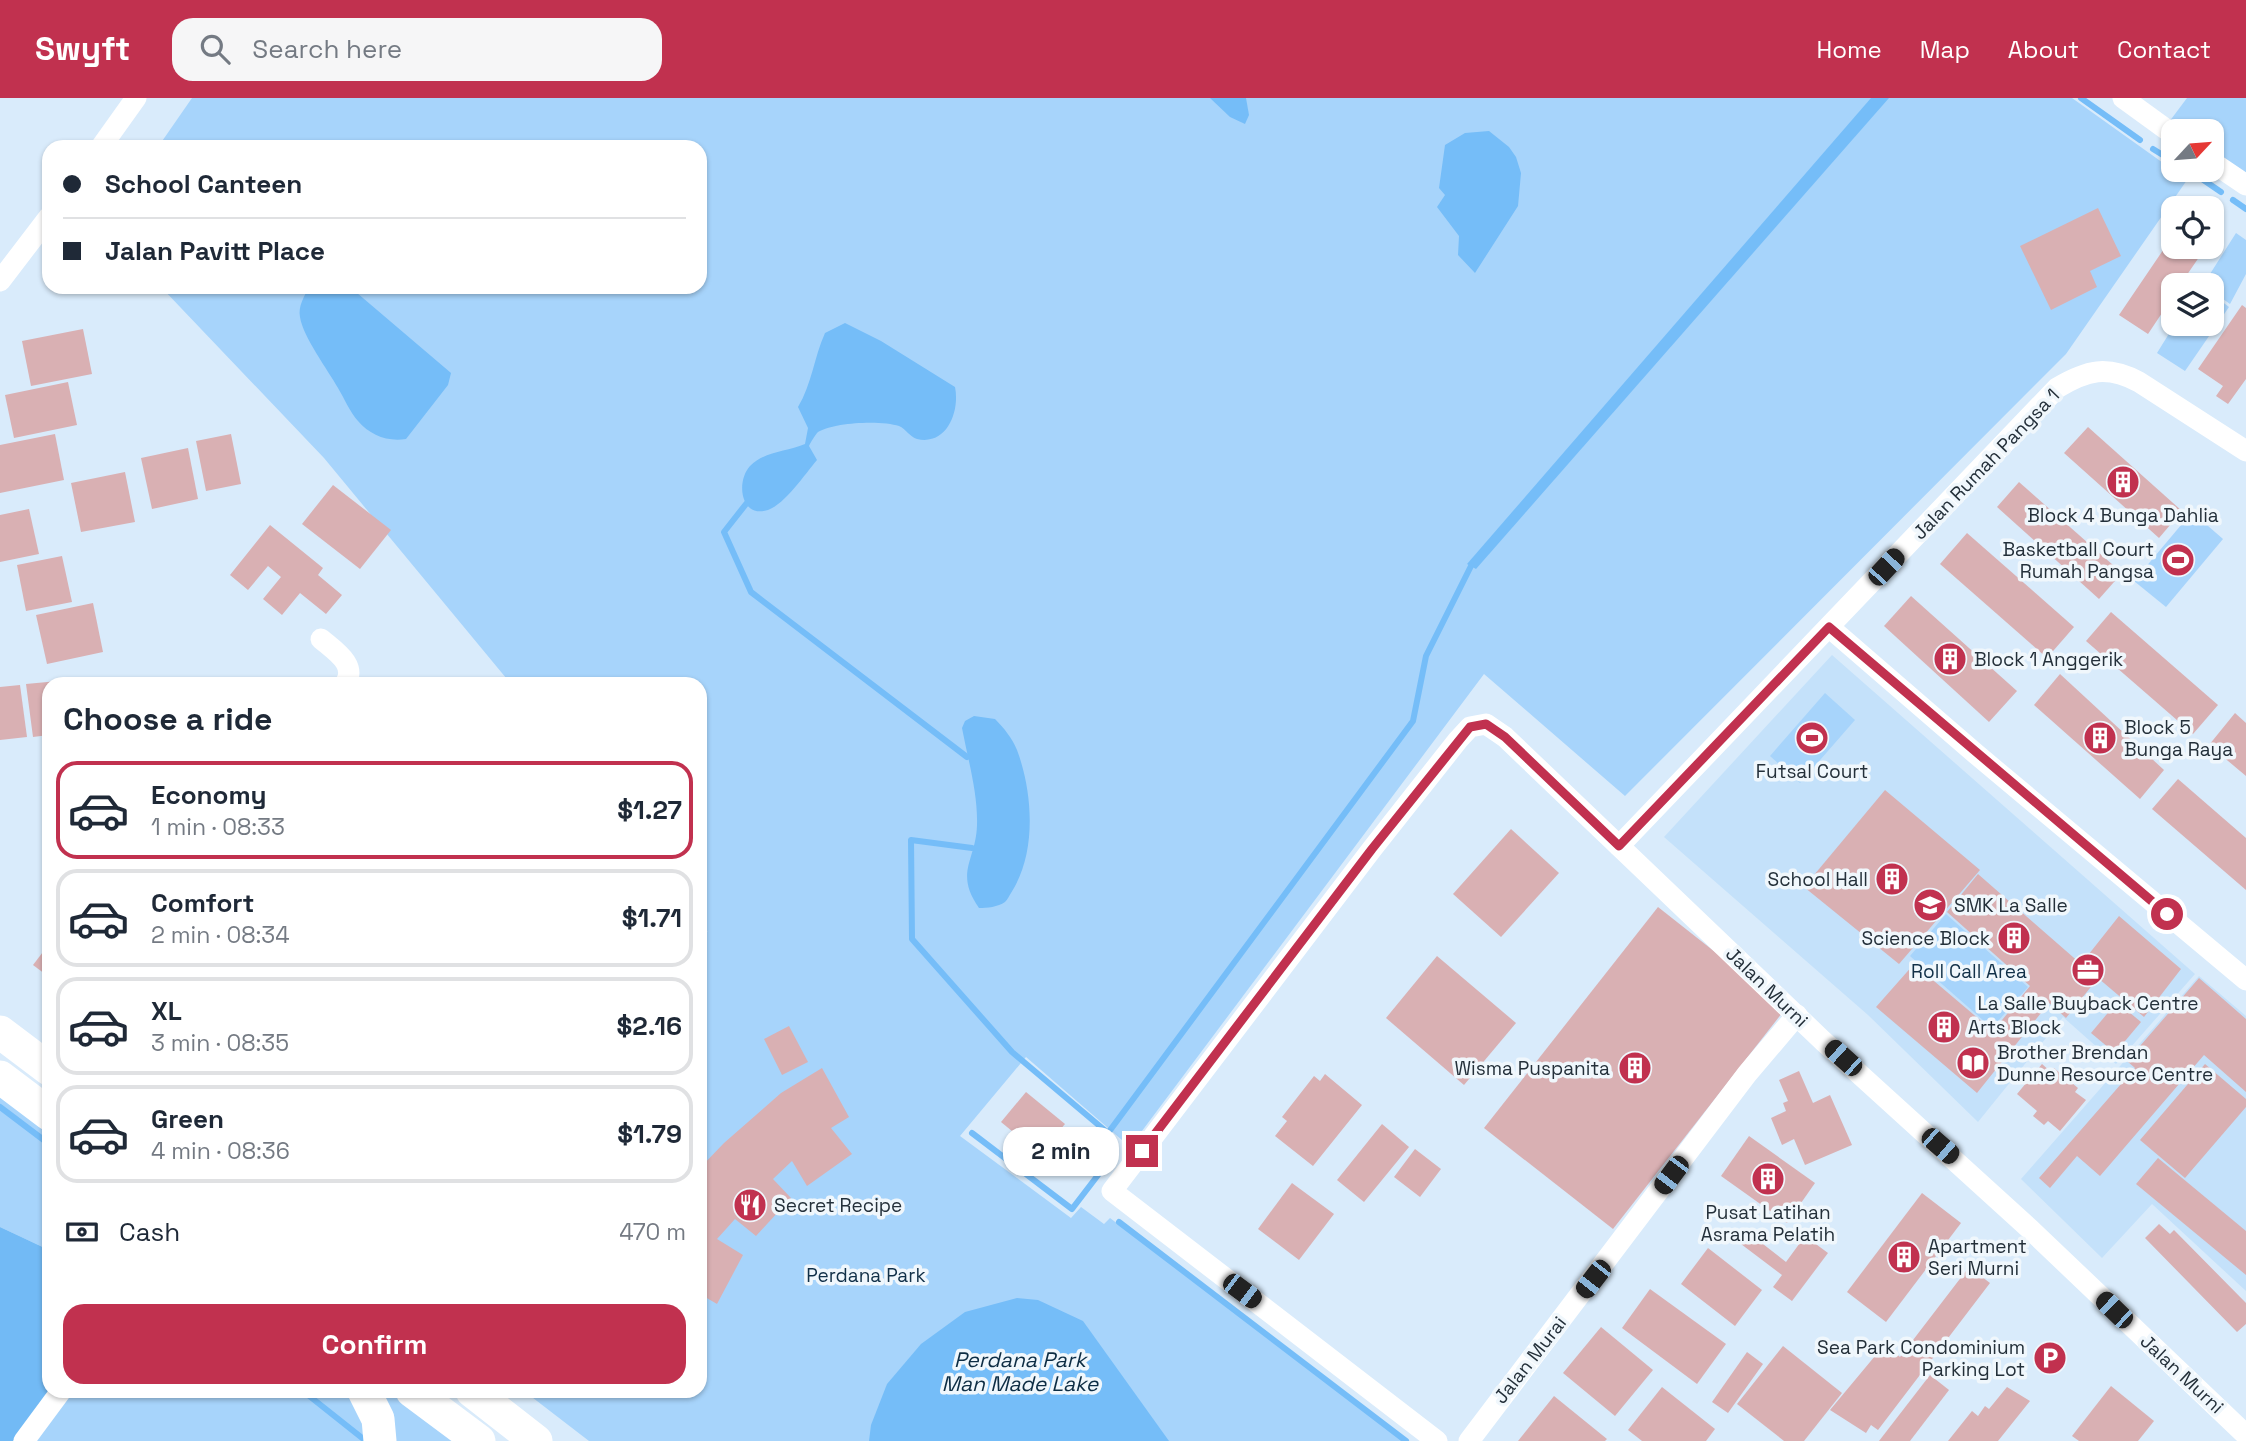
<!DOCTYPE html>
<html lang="en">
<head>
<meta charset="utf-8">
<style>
	:root { --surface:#fff; --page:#f6f6f7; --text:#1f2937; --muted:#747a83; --line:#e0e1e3; --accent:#c1314f }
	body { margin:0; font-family:"Space Grotesk",sans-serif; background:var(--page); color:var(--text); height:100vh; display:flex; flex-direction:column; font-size:26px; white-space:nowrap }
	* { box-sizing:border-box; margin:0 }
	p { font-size:23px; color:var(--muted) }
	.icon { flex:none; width:38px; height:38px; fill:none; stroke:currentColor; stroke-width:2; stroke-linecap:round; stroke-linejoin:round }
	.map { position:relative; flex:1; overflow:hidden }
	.sheet { position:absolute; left:42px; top:579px; width:665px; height:721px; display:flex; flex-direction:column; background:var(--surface); border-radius:21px; box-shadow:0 2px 5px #0004 }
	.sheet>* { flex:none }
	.banner { position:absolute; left:42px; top:42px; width:665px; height:154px; border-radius:21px; box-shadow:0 2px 5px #0004; display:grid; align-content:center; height:154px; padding:0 21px; background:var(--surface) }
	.needle { width:46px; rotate:64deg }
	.tools { position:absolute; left:2161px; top:21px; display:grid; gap:14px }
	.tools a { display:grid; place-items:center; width:63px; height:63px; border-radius:14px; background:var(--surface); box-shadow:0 2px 5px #0004; font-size:35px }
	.end { position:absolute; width:32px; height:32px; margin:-16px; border:9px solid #c1314f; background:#fff; box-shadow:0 0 0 4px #fff }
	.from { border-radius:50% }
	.bubble { position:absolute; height:49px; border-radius:21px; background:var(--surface); box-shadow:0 2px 5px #0004; font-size:23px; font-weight:700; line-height:49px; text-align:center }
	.car { position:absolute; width:21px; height:42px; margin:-21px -10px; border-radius:9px; box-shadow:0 0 5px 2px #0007; background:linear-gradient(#222 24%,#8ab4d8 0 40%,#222 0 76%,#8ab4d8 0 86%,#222 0) }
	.banner b { display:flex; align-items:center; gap:24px; height:66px; font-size:26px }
	.banner b+b { border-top:2px solid var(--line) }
	.banner i { width:18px; height:18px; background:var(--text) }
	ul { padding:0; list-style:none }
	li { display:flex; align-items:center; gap:21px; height:98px; margin:0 14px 10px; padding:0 7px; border:4px solid var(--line); border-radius:21px }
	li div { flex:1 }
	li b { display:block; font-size:26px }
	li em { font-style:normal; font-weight:700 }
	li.selected { border-color:var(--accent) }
	li>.icon { width:63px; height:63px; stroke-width:1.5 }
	h2 { padding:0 21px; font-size:32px; line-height:84px }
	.pay { display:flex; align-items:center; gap:18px; height:77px; padding:0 21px; font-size:26px }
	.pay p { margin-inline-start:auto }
	.action { display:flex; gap:14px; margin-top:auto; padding:14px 21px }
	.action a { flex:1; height:80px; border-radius:21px; background:var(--accent); color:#fff; font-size:28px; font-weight:700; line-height:80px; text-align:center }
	header { display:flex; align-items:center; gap:42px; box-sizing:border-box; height:98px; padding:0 35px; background:var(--accent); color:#fff }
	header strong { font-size:33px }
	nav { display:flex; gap:38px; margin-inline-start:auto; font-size:24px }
	.search { width:490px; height:63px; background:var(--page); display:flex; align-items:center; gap:18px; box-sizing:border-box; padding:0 24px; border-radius:21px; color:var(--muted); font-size:26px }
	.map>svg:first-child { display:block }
	.built { fill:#c4e1fa }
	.green { fill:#a7d4fb }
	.forest { fill:#72baf5 }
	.water { fill:#75bdf8 }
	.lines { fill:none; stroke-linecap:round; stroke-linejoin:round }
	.stream { stroke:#75bdf8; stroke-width:6 }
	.building { fill:#d9b0b3 }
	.street { stroke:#fff; stroke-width:21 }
	.primary { stroke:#fff; stroke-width:33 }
	.route { stroke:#c1314f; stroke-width:9 }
	.labels { text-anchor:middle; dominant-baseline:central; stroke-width:7; stroke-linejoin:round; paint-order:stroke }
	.street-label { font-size:19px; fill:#24303a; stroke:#f0f7fc }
	.poi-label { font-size:19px; fill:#24303a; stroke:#f0f7fc; text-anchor:start }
	.park-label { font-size:19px; fill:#113048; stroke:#f0f7fc }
	.water-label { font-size:21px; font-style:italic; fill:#0d2d44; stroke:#f0f7fc }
</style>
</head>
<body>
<header>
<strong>Swyft</strong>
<div class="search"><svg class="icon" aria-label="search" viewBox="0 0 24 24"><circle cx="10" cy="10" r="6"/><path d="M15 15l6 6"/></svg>Search here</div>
<nav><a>Home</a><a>Map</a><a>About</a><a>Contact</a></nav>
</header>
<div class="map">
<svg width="2246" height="1343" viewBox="0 0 2246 1343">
	<rect width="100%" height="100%" fill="#d9ebfb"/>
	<!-- built -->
	<g class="built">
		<polygon points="1832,557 2195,876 2116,966 2063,919 1978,1024 1868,917 1664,739"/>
		<polygon points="2199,878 2246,918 2246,1193 2152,1106 2102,1160 2021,1081"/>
	</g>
	<!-- green -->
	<g class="green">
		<polygon points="192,0 2072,0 2187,82 2066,256 1625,698 1484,576 1130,1049 1026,959 960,1038 1071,1120 1081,1109 1104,1126 1110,1120 1404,1343 589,1343 524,1293 700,1293 700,828 708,834 700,824 700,586 511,586 324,360 161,189 700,189 700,49 158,49"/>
		<polygon points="2187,0 2246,0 2246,78 2212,54 2212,33 2182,33 2169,24"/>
		<polygon points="2236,135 2246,142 2246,176 2230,206 2212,193 2212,187 2203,187"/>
		<polygon points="2212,196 2229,209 2185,273 2157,255 2175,226 2212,226"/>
		<polygon points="2192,414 2223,441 2166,509 2134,483"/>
		<polygon points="1825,595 1855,622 1800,685 1770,658"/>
		<polygon points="1946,816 2028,889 1992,930 1910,858"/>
		<polygon points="0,995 49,1033 49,1152 0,1129"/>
		<polygon points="71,1293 351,1293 369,1343 34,1343"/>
		<polygon points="376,1293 389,1293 453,1343 393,1343"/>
	</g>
	<!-- forest -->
	<polygon class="forest" points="0,1129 49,1152 50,1293 13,1343 0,1343"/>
	<!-- water -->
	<g class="water">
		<polygon points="1210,0 1246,0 1249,17 1245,26 1230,19"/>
		<polygon points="1871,0 1889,0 1476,471 1467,466"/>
		<polygon points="1489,33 1509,49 1516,59 1521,75 1518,108 1475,175 1458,157 1459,138 1437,109 1445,97 1439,90 1445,47 1465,35"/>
		<path d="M 309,189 L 350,189 L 451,275 L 448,287 L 406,341 C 387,344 370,337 358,323 C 350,314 344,300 338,290 C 328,272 303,239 300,219 C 298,208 304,199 309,189 Z"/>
		<path d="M 845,225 L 881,243 L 955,289 C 960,313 947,348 917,341 C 910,339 906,331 899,328 C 882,322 834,324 818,334 C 815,337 811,344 809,348 L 817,362 C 805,376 785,406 768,412 C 740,421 736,383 750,368 C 765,353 786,354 805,346 L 808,330 L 798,309 C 812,286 814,259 825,235 Z"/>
		<path d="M 974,618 L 995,621 C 1004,630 1012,640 1017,652 C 1033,695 1037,755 1011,795 C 1009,798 1008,801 1005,804 C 998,809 987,810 979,810 C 954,774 976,763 977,727 C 978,695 968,662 962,630 L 965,623 Z"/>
		<polygon points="1017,1200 1038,1202 1083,1223 1169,1343 869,1343 871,1327 887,1286 921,1246 965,1214"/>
	</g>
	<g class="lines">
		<!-- stream -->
		<g class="stream">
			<polyline points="2081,0 2140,42"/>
			<polyline points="2153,51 2174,64"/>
			<polyline points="2187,72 2199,79"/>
			<polyline points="2202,81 2221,94"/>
			<polyline points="2233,102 2246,111"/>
			<polyline points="746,406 724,434 751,494 967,659"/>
			<polyline points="972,750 911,742 912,841 1012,954 1108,1035"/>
			<polyline points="0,1009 49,1046"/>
			<polyline points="972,1035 1072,1111 1108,1064 1108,1035 1413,623 1426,558 1471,468"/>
			<polyline points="1119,1124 1406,1343"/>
			<polyline points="303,1293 366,1343"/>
		</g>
	</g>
	<!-- building -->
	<g class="building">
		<polygon points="2098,110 2121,158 2090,173 2097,189 2051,212 2020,148"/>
		<polygon points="2212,121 2221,127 2212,140"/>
		<polygon points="2174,136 2174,149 2206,149 2180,187 2174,187 2174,197 2148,236 2119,217"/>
		<polygon points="2242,207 2246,210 2246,281 2228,306 2216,298 2223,288 2198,271"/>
		<polygon points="83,231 92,276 31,288 22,243"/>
		<polygon points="68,284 77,327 14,340 5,297"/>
		<polygon points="2088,329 2182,413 2159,440 2064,355"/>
		<polygon points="55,336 64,382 0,395 0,347"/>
		<polygon points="231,336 241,386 206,393 196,343"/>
		<polygon points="188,350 198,401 152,411 141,360"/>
		<polygon points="125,374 135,424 81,434 71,385"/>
		<polygon points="2019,384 2122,475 2099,501 1997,409"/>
		<polygon points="333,387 391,432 360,471 302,426"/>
		<polygon points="29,411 39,456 0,464 0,417"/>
		<polygon points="270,427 323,470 318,477 342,497 326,516 300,495 282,517 263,501 281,479 268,468 248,492 230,477"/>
		<polygon points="1967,435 2074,529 2047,560 1940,466"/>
		<polygon points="62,458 72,504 26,513 17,467"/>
		<polygon points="1911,498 2017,593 1989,624 1884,528"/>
		<polygon points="93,505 103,554 47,566 36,517"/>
		<polygon points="2111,514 2218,607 2193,636 2086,543"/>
		<polygon points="2060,576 2164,672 2140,701 2034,607"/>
		<polygon points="58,583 59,586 49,586 49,637 33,639 26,586"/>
		<polygon points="20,587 27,639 0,642 0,589"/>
		<polygon points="2235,615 2246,625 2246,678 2209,647"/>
		<polygon points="2178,681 2246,740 2246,792 2152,711"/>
		<polygon points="1885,692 1980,772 1899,866 1804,789"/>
		<polygon points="1511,731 1559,775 1501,839 1453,796"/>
		<polygon points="1978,776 2081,866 2119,818 2181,871 2144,919 2098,880 2066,920 2049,905 1977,995 1876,909 1914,866 1993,933 2030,888 1947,814"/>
		<polygon points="1658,809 1786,910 1613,1131 1484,1030"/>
		<polygon points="49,846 49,879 33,867"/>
		<polygon points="1437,858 1516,925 1464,987 1386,920"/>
		<polygon points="2199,880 2246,921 2246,994 2204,957 2100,1078 2077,1058 2050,1090 2039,1080 2135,970 2127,963"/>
		<polygon points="2117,904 2141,924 2115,955 2091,935"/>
		<polygon points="789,928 808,964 782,977 764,941"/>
		<polygon points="2042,966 2051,974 2054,970 2078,990 2075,994 2086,1002 2060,1033 2048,1023 2044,1027 2033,1018 2037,1013 2017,996"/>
		<polygon points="2205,966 2246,1001 2246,1009 2185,1080 2140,1042"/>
		<polygon points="822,970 849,1019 831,1030 852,1056 807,1088 792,1063 773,1081 791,1100 756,1138 735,1121 717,1141 743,1157 717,1206 700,1196 700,1070 724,1045 781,995"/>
		<polygon points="1799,973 1813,1005 1830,997 1852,1047 1805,1067 1794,1041 1782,1047 1771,1020 1786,1013 1783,1005 1788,1003 1779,982"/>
		<polygon points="1325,976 1362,1007 1313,1068 1275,1038 1287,1023 1282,1019 1314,978 1320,983"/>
		<polygon points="1026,994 1065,1026 1040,1056 1001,1024"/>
		<polygon points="1382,1026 1409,1049 1364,1104 1337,1082"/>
		<polygon points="1749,1038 1815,1085 1787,1125 1721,1078"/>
		<polygon points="1415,1051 1441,1071 1420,1099 1394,1079"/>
		<polygon points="2158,1060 2246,1133 2246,1177 2136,1086"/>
		<polygon points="1292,1085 1334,1116 1299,1162 1258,1131"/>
		<polygon points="1922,1095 1961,1125 1886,1224 1847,1194"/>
		<polygon points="2159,1126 2170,1136 2174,1132 2246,1205 2246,1226 2237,1234 2145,1140"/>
		<polygon points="1745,1132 1786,1164 1805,1138 1828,1155 1792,1203 1773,1189 1782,1177 1737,1143"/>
		<polygon points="1708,1150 1762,1192 1735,1228 1681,1186"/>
		<polygon points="1969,1169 1990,1185 1878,1332 1871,1327 1866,1335 1830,1312 1885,1246 1900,1259"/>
		<polygon points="1650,1191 1726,1246 1697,1286 1622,1230"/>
		<polygon points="1601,1229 1653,1272 1615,1318 1563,1275"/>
		<polygon points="1783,1248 1842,1295 1804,1343 1784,1343 1737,1306"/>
		<polygon points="1747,1254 1763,1266 1728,1315 1712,1304"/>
		<polygon points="1930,1277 1949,1292 1910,1343 1879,1343"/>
		<polygon points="2111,1288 2154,1323 2138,1343 2079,1343 2072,1338"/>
		<polygon points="1662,1289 1715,1331 1706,1343 1642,1343 1628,1332"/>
		<polygon points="2007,1289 2030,1303 1998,1343 1948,1343 1972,1313 1978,1318 1985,1308 1989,1311"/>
		<polygon points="1554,1298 1607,1341 1605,1343 1518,1343"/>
	</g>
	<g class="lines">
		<!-- street -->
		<g class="street">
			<polyline points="2123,0 2174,37"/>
			<polyline points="101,49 136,0"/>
			<polyline points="2212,64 2246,87"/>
			<polyline points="0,183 49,119"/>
			<polyline points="1829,529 1976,656 2246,882"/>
			<path d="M 321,541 C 335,553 358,567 345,586"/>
			<path d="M 1619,748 L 2057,290 C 2087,272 2107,267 2139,284 L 2246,353"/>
			<polyline points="24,1343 61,1293"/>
			<polyline points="1437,1343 1112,1093 1372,751 1458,642 1470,629 1486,626 1505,639 1823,943 2031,1132 2246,1337"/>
			<polyline points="1469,1343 1747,976 1797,917"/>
		</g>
		<!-- primary -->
		<g class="primary">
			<polyline points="0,934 49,971"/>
			<polyline points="0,979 49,1016"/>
			<polyline points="364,1293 378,1321 380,1343"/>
			<polyline points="412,1293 479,1343"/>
			<polyline points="472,1293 536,1343"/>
		</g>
	</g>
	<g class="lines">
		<!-- route -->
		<polyline class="route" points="1142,1053 1372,751 1470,629 1486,626 1505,639 1619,748 1829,529 2167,816"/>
	</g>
	<!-- icons -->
	<defs>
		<symbol id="building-disc" viewBox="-11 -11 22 22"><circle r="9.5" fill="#c1314f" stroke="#f0f7fc"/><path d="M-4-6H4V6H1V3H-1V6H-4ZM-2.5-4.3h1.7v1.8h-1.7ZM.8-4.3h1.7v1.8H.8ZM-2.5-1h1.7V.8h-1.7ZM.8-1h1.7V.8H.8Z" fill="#fff"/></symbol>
		<symbol id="stadium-disc" viewBox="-11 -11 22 22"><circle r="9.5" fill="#c1314f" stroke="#f0f7fc"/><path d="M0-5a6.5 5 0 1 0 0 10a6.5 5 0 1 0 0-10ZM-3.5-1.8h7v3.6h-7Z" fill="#fff"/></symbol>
		<symbol id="school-disc" viewBox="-11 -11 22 22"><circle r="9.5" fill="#c1314f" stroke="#f0f7fc"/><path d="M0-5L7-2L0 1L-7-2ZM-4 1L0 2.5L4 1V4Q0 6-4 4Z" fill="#fff"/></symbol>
		<symbol id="office-disc" viewBox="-11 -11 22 22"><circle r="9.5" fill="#c1314f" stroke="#f0f7fc"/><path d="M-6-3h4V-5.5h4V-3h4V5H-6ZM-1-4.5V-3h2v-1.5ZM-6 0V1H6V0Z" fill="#fff"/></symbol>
		<symbol id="library-disc" viewBox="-11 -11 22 22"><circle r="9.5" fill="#c1314f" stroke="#f0f7fc"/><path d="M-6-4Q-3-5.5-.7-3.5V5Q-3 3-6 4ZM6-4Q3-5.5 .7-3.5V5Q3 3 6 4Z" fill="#fff"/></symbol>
		<symbol id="restaurant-disc" viewBox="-11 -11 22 22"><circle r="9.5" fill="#c1314f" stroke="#f0f7fc"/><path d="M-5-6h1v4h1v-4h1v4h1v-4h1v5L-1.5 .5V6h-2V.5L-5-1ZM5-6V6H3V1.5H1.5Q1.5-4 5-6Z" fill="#fff"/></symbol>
		<symbol id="parking-disc" viewBox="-11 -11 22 22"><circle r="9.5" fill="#c1314f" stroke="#f0f7fc"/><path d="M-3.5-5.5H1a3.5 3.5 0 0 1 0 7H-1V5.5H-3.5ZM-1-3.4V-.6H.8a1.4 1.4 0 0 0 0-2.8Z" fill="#fff"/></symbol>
	</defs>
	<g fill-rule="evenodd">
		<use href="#building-disc" x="2104" y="365" width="38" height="38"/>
		<use href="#stadium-disc" x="2159" y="443" width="38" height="38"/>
		<use href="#building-disc" x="1931" y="542" width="38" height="38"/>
		<use href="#stadium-disc" x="1793" y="621" width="38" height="38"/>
		<use href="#building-disc" x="2081" y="621" width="38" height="38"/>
		<use href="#building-disc" x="1873" y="762" width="38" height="38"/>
		<use href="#school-disc" x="1911" y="788" width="38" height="38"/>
		<use href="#building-disc" x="1995" y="821" width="38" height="38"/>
		<use href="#office-disc" x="2069" y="853" width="38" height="38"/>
		<use href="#building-disc" x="1925" y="910" width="38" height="38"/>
		<use href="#library-disc" x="1954" y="946" width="38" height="38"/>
		<use href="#building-disc" x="1616" y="951" width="38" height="38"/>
		<use href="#building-disc" x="1749" y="1062" width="38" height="38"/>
		<use href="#restaurant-disc" x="731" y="1088" width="38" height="38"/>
		<use href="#building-disc" x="1885" y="1140" width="38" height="38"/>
		<use href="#parking-disc" x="2031" y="1241" width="38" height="38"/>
	</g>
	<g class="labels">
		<!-- street labels -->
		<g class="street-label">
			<text transform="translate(1986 366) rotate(-46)">Jalan Rumah Pangsa 1</text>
			<text transform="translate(1767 889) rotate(44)">Jalan Murni</text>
			<text transform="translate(1530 1262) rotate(-52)">Jalan Murai</text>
			<text transform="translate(2182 1276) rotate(43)">Jalan Murni</text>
		</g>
		<!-- poi labels -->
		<g class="poi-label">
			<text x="2123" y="417" text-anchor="middle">Block 4 Bunga Dahlia</text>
			<text x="2154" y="451" text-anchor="end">Basketball Court<tspan x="2154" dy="22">Rumah Pangsa</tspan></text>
			<text x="1974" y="561">Block 1 Anggerik</text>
			<text x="2124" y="629">Block 5<tspan x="2124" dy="22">Bunga Raya</tspan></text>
			<text x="1812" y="673" text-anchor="middle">Futsal Court</text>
			<text x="1868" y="781" text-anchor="end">School Hall</text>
			<text x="1954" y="807">SMK La Salle</text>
			<text x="1990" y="840" text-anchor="end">Science Block</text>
			<text x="2088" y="905" text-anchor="middle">La Salle Buyback Centre</text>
			<text x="1968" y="929">Arts Block</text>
			<text x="1997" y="954">Brother Brendan<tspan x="1997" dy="22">Dunne Resource Centre</tspan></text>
			<text x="1610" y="970" text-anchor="end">Wisma Puspanita</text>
			<text x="774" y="1107">Secret Recipe</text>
			<text x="1768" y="1114" text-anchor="middle">Pusat Latihan<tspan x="1768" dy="22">Asrama Pelatih</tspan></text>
			<text x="1928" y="1148">Apartment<tspan x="1928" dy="22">Seri Murni</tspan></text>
			<text x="2025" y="1249" text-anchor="end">Sea Park Condominium<tspan x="2025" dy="22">Parking Lot</tspan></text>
		</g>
		<!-- park labels -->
		<g class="park-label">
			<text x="1969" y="873">Roll Call Area</text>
			<text x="866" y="1177">Perdana Park</text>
		</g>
		<!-- water labels -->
		<g class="water-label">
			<text x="1020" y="1261">Perdana Park<tspan x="1020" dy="24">Man Made Lake</tspan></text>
		</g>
	</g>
</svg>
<div class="tools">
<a><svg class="needle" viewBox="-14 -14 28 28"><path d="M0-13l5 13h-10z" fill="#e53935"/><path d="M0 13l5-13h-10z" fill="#747a83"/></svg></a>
<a><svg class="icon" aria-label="locate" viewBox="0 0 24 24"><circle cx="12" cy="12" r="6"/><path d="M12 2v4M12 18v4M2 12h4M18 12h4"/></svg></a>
<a><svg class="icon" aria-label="layers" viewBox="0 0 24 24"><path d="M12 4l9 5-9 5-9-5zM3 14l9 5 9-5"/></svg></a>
</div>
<i class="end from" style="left:2167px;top:816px"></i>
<i class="end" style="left:1142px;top:1053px"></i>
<div class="bubble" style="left:1003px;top:1029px;width:116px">2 min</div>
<i class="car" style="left:1886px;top:469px;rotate:43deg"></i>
<i class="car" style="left:1843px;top:960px;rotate:312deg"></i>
<i class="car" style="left:1940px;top:1048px;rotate:131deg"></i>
<i class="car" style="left:1671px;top:1077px;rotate:217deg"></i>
<i class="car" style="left:1593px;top:1181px;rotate:218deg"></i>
<i class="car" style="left:1242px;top:1193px;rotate:127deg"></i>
<i class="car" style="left:2114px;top:1212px;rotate:314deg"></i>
<div class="banner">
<b><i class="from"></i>School Canteen</b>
<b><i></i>Jalan Pavitt Place</b>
</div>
<section class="sheet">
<h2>Choose a ride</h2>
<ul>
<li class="selected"><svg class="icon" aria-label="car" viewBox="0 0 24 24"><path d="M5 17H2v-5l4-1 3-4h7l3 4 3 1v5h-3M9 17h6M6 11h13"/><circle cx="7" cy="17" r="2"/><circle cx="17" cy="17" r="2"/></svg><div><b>Economy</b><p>1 min · 08:33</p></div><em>$1.27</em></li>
<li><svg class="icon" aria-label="car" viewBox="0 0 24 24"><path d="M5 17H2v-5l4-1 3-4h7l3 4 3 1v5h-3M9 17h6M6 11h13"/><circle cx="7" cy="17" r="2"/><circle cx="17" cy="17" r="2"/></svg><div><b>Comfort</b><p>2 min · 08:34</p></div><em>$1.71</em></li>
<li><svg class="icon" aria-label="car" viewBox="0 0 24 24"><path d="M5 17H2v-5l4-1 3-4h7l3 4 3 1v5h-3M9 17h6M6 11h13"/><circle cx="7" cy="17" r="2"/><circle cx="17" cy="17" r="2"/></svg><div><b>XL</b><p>3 min · 08:35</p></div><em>$2.16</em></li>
<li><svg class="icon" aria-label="car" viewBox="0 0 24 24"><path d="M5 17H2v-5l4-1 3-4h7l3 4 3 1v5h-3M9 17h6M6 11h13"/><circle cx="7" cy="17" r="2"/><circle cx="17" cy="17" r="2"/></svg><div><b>Green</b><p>4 min · 08:36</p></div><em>$1.79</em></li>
</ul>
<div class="pay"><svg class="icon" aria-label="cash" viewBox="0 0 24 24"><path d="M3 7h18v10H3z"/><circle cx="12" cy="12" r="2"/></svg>Cash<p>470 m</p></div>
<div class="action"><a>Confirm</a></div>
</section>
</div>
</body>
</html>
